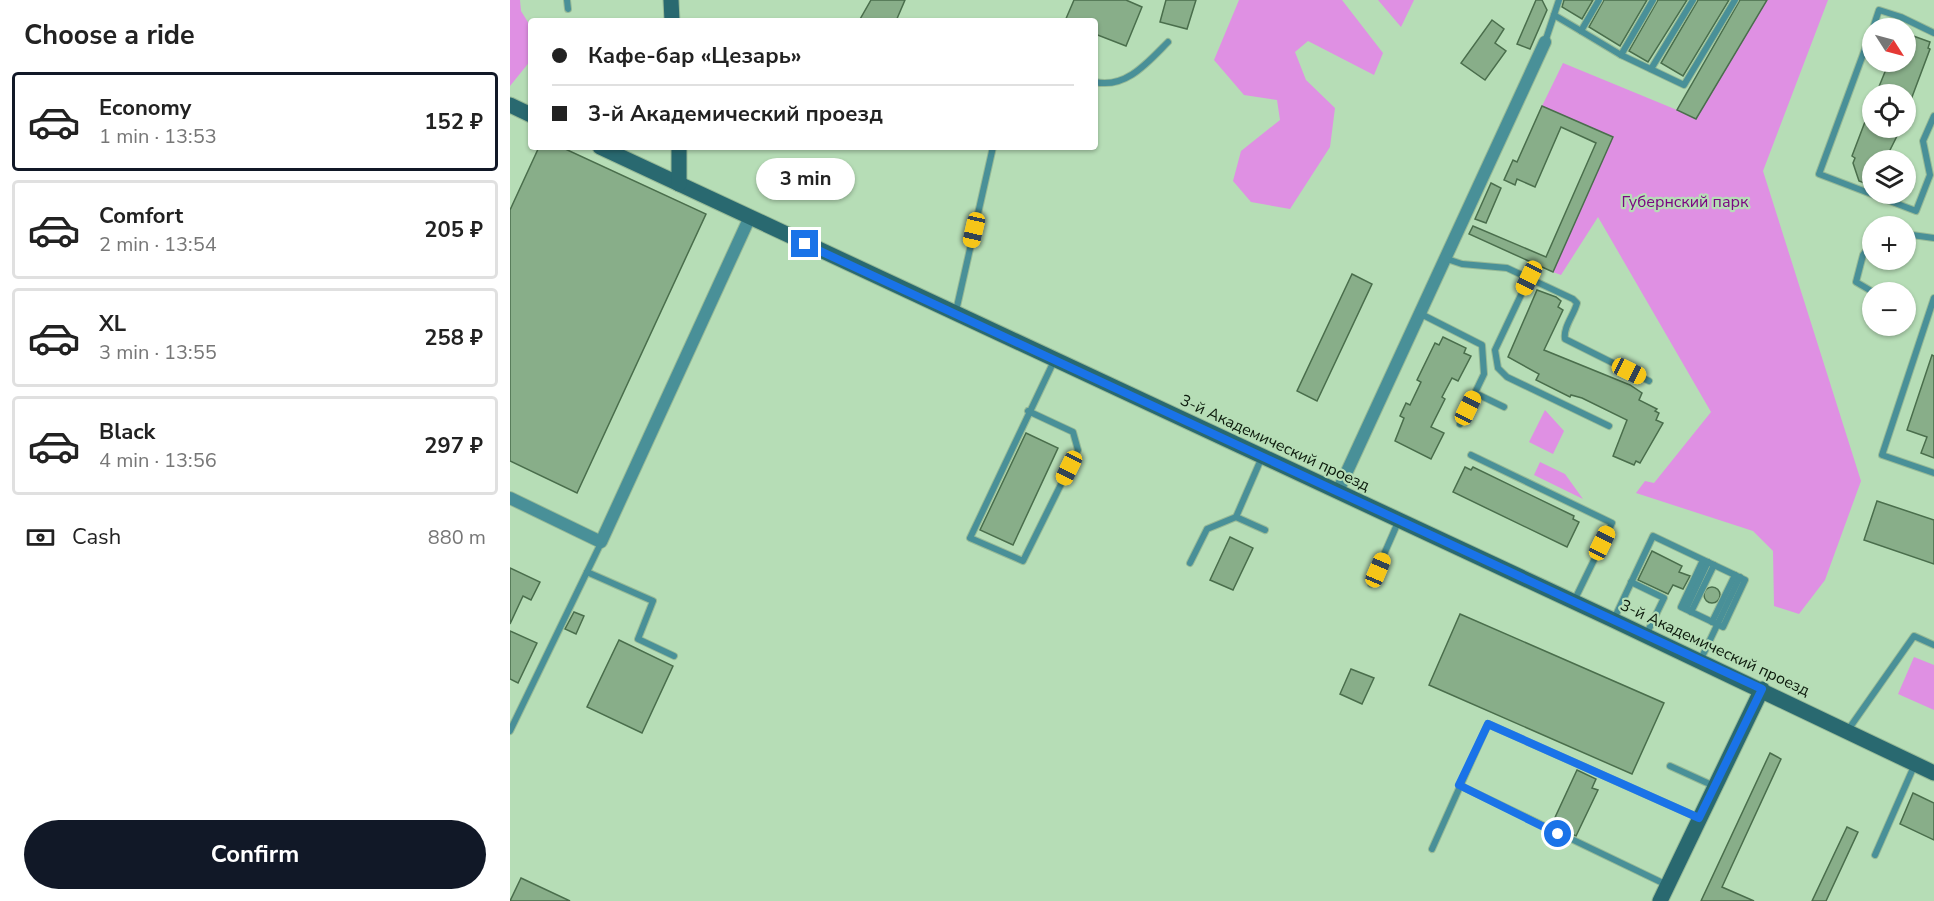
<!DOCTYPE html>
<html lang="en">
<head>
<meta charset="utf-8">
<style>
	:root { --surface:#fff; --page:#f6f6f6; --text:#222; --muted:#767676; --line:#e0e0e0; --accent:#111827 }
	body { margin:0; font-family:"Nunito Sans",sans-serif; background:var(--page); color:var(--text); height:100vh; display:flex; flex-direction:column; font-size:22px; white-space:nowrap }
	* { box-sizing:border-box; margin:0 }
	p { font-size:20px; color:var(--muted) }
	.icon { flex:none; width:33px; height:33px; fill:none; stroke:currentColor; stroke-width:2; stroke-linecap:round; stroke-linejoin:round }
	.map { position:relative; flex:1; overflow:hidden }
	.side { display:flex; flex-direction:column; background:var(--surface); width:510px }
	.side>* { flex:none }
	.guide { position:absolute; left:18px; top:18px; width:570px; height:132px; border-radius:6px; box-shadow:0 2px 4px #0004; display:grid; align-content:center; height:132px; padding:0 24px; background:var(--surface) }
	.needle { width:39px; rotate:126deg }
	.controls { position:absolute; left:1352px; top:18px; display:grid; gap:12px }
	.controls a { display:grid; place-items:center; width:54px; height:54px; border-radius:50%; background:var(--surface); box-shadow:0 2px 4px #0004; font-size:30px }
	.end { position:absolute; width:27px; height:27px; margin:-14px; border:8px solid #1a73e8; background:#fff; box-shadow:0 0 0 3px #fff }
	.from { border-radius:50% }
	.bubble { position:absolute; height:42px; border-radius:21px; background:var(--surface); box-shadow:0 2px 4px #0004; font-size:20px; font-weight:700; line-height:42px; text-align:center }
	.car { position:absolute; width:18px; height:36px; margin:-18px -9px; border-radius:8px; box-shadow:0 0 4px 2px #0007; background:linear-gradient(#f5c518 24%,#345 0 40%,#f5c518 0 76%,#345 0 86%,#f5c518 0) }
	.guide b { display:flex; align-items:center; gap:21px; height:57px; font-size:22px }
	.guide b+b { border-top:2px solid var(--line) }
	.guide i { width:15px; height:15px; background:var(--text) }
	ul { padding:0; list-style:none }
	li { display:flex; align-items:center; gap:18px; height:99px; margin:0 12px 9px; padding:0 12px; border:3px solid var(--line); border-radius:6px }
	li div { flex:1 }
	li b { display:block; font-size:22px }
	li em { font-style:normal; font-weight:700 }
	li.on { border-color:var(--accent) }
	li>.icon { width:54px; height:54px; stroke-width:1.5 }
	h2 { padding:0 24px; font-size:27px; line-height:72px }
	.pay { display:flex; align-items:center; gap:15px; height:66px; padding:0 24px; font-size:22px }
	.pay p { margin-inline-start:auto }
	.primary-button { display:flex; gap:12px; margin-top:auto; padding:12px 24px }
	.primary-button a { flex:1; height:69px; border-radius:36px; background:var(--accent); color:#fff; font-size:24px; font-weight:700; line-height:69px; text-align:center }
	main { display:flex; flex:1; min-height:0 }
	.map>svg:first-child { display:block }
	.green { fill:#df90e3 }
	.building { fill:#88ae89; stroke:#4a6e4c; stroke-width:1.5 }
	.lines { fill:none; stroke-linecap:round; stroke-linejoin:round }
	.lane-casing { stroke:#97ba97; stroke-width:8 }
	.street-casing { stroke:#97ba97; stroke-width:14 }
	.secondary-casing { stroke:#97ba97; stroke-width:17 }
	.lane { stroke:#499098; stroke-width:6 }
	.street { stroke:#499098; stroke-width:12 }
	.secondary { stroke:#296970; stroke-width:15 }
	.route { stroke:#1a73e8; stroke-width:8 }
	.labels { text-anchor:middle; dominant-baseline:central; stroke-width:4.5; stroke-linejoin:round; paint-order:stroke }
	.park-label { font-size:16px; fill:#7b0682; stroke:#b6ddb6 }
	.street-label { font-size:16px; fill:#0c1a0c; stroke:#b6ddb6 }
</style>
</head>
<body>
<main>
<section class="side">
<h2>Choose a ride</h2>
<ul>
<li class="on"><svg class="icon" aria-label="car" viewBox="0 0 24 24"><path d="M5 17H2v-5l4-1 3-4h7l3 4 3 1v5h-3M9 17h6M6 11h13"/><circle cx="7" cy="17" r="2"/><circle cx="17" cy="17" r="2"/></svg><div><b>Economy</b><p>1 min · 13:53</p></div><em>152 ₽</em></li>
<li><svg class="icon" aria-label="car" viewBox="0 0 24 24"><path d="M5 17H2v-5l4-1 3-4h7l3 4 3 1v5h-3M9 17h6M6 11h13"/><circle cx="7" cy="17" r="2"/><circle cx="17" cy="17" r="2"/></svg><div><b>Comfort</b><p>2 min · 13:54</p></div><em>205 ₽</em></li>
<li><svg class="icon" aria-label="car" viewBox="0 0 24 24"><path d="M5 17H2v-5l4-1 3-4h7l3 4 3 1v5h-3M9 17h6M6 11h13"/><circle cx="7" cy="17" r="2"/><circle cx="17" cy="17" r="2"/></svg><div><b>XL</b><p>3 min · 13:55</p></div><em>258 ₽</em></li>
<li><svg class="icon" aria-label="car" viewBox="0 0 24 24"><path d="M5 17H2v-5l4-1 3-4h7l3 4 3 1v5h-3M9 17h6M6 11h13"/><circle cx="7" cy="17" r="2"/><circle cx="17" cy="17" r="2"/></svg><div><b>Black</b><p>4 min · 13:56</p></div><em>297 ₽</em></li>
</ul>
<div class="pay"><svg class="icon" aria-label="cash" viewBox="0 0 24 24"><path d="M3 7h18v10H3z"/><circle cx="12" cy="12" r="2"/></svg>Cash<p>880 m</p></div>
<div class="primary-button"><a>Confirm</a></div>
</section>
<div class="map">
<svg width="1424" height="901" viewBox="0 0 1424 901">
	<rect width="100%" height="100%" fill="#b6ddb6"/>
	<!-- green -->
	<g class="green">
		<polygon points="0,0 10,0 11,11 21,27 21,60 0,86"/>
		<polygon points="729,0 832,0 873,53 864,75 798,41 785,52 796,80 825,108 820,147 780,209 741,202 723,181 731,151 770,120 767,100 734,95 704,60"/>
		<polygon points="868,0 904,0 891,27"/>
		<polygon points="1257,0 1318,0 1253,171 1351,481 1315,580 1289,614 1264,606 1263,551 1243,531 1126,493 1135,481 1144,483 1201,412 1088,217 1051,275 1043,272 1102,137 1032,106 1053,63 1167,110"/>
		<polygon points="1035,410 1054,431 1043,454 1019,442"/>
		<polygon points="1030,462 1055,474 1073,499 1024,475"/>
		<polygon points="1404,657 1424,665 1424,710 1388,694"/>
	</g>
	<!-- building -->
	<g class="building">
		<polygon points="361,0 395,0 386,21 349,21"/>
		<polygon points="564,0 616,0 632,7 616,46 585,34 585,21 555,21"/>
		<polygon points="656,0 686,0 677,29 650,22"/>
		<polygon points="1026,0 1032,0 1037,10 1020,49 1007,44"/>
		<polygon points="1054,0 1083,0 1072,19 1052,7"/>
		<polygon points="1094,0 1137,0 1110,46 1079,27"/>
		<polygon points="1148,0 1177,0 1138,62 1119,51"/>
		<polygon points="1188,0 1219,0 1173,76 1151,63"/>
		<polygon points="1230,0 1257,0 1186,119 1167,110"/>
		<polygon points="982,20 994,29 985,43 996,51 975,80 951,63"/>
		<polygon points="1395,33 1420,42 1418,48 1420,49 1396,113 1395,94 1366,94 1379,62 1395,62"/>
		<polygon points="1032,106 1103,137 1043,272 959,234 963,226 1036,257 1086,143 1051,127 1025,187 1007,179 1005,185 994,180 1003,160 1007,162"/>
		<polygon points="1361,106 1362,128 1391,128 1375,160 1362,160 1362,186 1349,181 1343,163 1345,158 1342,156"/>
		<polygon points="29,147 51,147 196,214 67,493 0,461 0,210"/>
		<polygon points="981,183 991,188 976,223 965,219"/>
		<polygon points="842,274 862,284 807,401 787,391"/>
		<polygon points="1027,290 1046,297 1051,301 1048,307 1053,310 1034,350 1120,385 1132,393 1129,400 1147,409 1145,411 1149,413 1146,420 1153,423 1130,463 1126,461 1124,465 1103,456 1117,420 1072,398 1061,395 1060,397 1026,380 1029,374 998,357"/>
		<polygon points="933,337 956,348 954,353 961,356 948,381 942,378 932,397 935,399 921,427 934,433 921,459 885,441 894,418 890,416 896,403 900,405 911,382 907,380 925,343 929,345"/>
		<polygon points="1422,355 1424,356 1424,458 1411,453 1417,437 1397,430"/>
		<polygon points="516,433 548,448 503,545 470,530"/>
		<polygon points="955,467 961,470 963,467 1064,516 1063,519 1069,522 1057,547 943,492"/>
		<polygon points="1367,501 1424,520 1424,564 1354,540"/>
		<polygon points="720,537 743,548 723,590 700,580"/>
		<polygon points="1142,551 1172,566 1169,572 1180,576 1173,589 1163,585 1158,594 1128,580"/>
		<polygon points="0,568 30,582 21,600 13,596 0,624"/>
		<circle cx="1202" cy="595" r="8"/>
		<polygon points="64,612 74,616 66,634 55,629"/>
		<polygon points="950,614 1154,703 1122,774 919,685"/>
		<polygon points="0,631 27,643 8,683 0,679"/>
		<polygon points="109,640 163,666 132,733 77,707"/>
		<polygon points="841,669 864,678 852,704 830,694"/>
		<polygon points="1260,753 1271,759 1212,887 1244,901 1191,901"/>
		<polygon points="1067,770 1086,779 1082,788 1088,790 1066,836 1042,824"/>
		<polygon points="1403,793 1424,803 1424,840 1390,824"/>
		<polygon points="1337,827 1348,832 1316,901 1302,901"/>
		<polygon points="11,878 60,901 0,901"/>
	</g>
	<g class="lines">
		<defs>
			<g id="lane">
				<polyline points="57,0 58,9"/>
				<polyline points="1143,0 1111,55 1174,85 1225,0"/>
				<polyline points="1044,15 1071,31 1089,0"/>
				<polyline points="1363,28 1369,10 1391,17 1424,33"/>
				<polyline points="1362,30 1309,174 1406,211 1420,175 1413,141 1424,116"/>
				<polyline points="1071,31 1111,55"/>
				<polyline points="1035,42 1049,0"/>
				<polyline points="1141,69 1183,0"/>
				<path d="M 585,82 C 616,89 638,62 658,42"/>
				<polyline points="1395,234 1424,238"/>
				<polyline points="1362,243 1353,255 1346,282 1363,292"/>
				<path d="M 937,259 L 952,264 L 997,268 L 1063,299 L 1067,303 C 1064,315 1053,327 1055,339 L 1139,381"/>
				<polyline points="1019,278 985,350 988,368 997,377 1099,426"/>
				<polyline points="1424,298 1372,455 1424,473"/>
				<polyline points="446,311 483,147"/>
				<polyline points="911,314 972,345 974,374 950,424"/>
				<polyline points="965,393 994,407"/>
				<polyline points="518,411 563,432 568,450 513,561 460,538 544,361"/>
				<polyline points="961,455 1102,523 1064,601"/>
				<polyline points="752,457 726,517 755,530"/>
				<polyline points="680,563 697,529 726,517"/>
				<polyline points="77,572 143,601 128,639 164,656"/>
				<polyline points="1121,582 1154,598 1136,635"/>
				<polyline points="861,584 889,520"/>
				<polyline points="1176,609 1198,562"/>
				<polyline points="1181,612 1204,565"/>
				<polyline points="1104,619 1143,536 1225,575 1235,580 1213,627 1171,607 1193,560"/>
				<polyline points="1202,622 1225,575"/>
				<polyline points="1190,661 1230,577"/>
				<polyline points="1338,730 1404,636 1424,645"/>
				<polyline points="0,731 91,543"/>
				<polyline points="1160,766 1204,786"/>
				<polyline points="949,785 1157,885"/>
				<polyline points="922,849 978,724 1189,818"/>
				<polyline points="1365,855 1405,764"/>
			</g>
			<g id="street">
				<polyline points="828,491 1035,42"/>
				<polyline points="0,498 91,542 239,219"/>
			</g>
			<g id="secondary">
				<polyline points="161,0 162,21"/>
				<polyline points="0,105 21,115"/>
				<polyline points="90,147 1103,620 1424,773"/>
				<polyline points="169,184 169,147"/>
				<polyline points="1150,901 1252,689"/>
			</g>
		</defs>
		<!-- lane casing -->
		<use href="#lane" class="lane-casing"/>
		<!-- street casing -->
		<use href="#street" class="street-casing"/>
		<!-- secondary casing -->
		<use href="#secondary" class="secondary-casing"/>
		<!-- lane -->
		<use href="#lane" class="lane"/>
		<!-- street -->
		<use href="#street" class="street"/>
		<!-- secondary -->
		<use href="#secondary" class="secondary"/>
	</g>
	<g class="lines">
		<!-- route -->
		<polyline class="route" points="295,244 1252,689 1189,818 978,724 949,785 1048,834"/>
	</g>
	<g class="labels">
		<!-- park labels -->
		<g class="park-label">
			<text x="1175" y="202">Губернский парк</text>
		</g>
		<!-- street labels -->
		<g class="street-label">
			<text transform="translate(765 443) rotate(25)">3-й Академический проезд</text>
			<text transform="translate(1205 648) rotate(25)">3-й Академический проезд</text>
		</g>
	</g>
</svg>
<div class="controls">
<a><svg class="needle" viewBox="-14 -14 28 28"><path d="M0-13l5 13h-10z" fill="#e53935"/><path d="M0 13l5-13h-10z" fill="#767676"/></svg></a>
<a><svg class="icon" aria-label="locate" viewBox="0 0 24 24"><circle cx="12" cy="12" r="6"/><path d="M12 2v4M12 18v4M2 12h4M18 12h4"/></svg></a>
<a><svg class="icon" aria-label="layers" viewBox="0 0 24 24"><path d="M12 4l9 5-9 5-9-5zM3 14l9 5 9-5"/></svg></a>
<a>+</a>
<a>−</a>
</div>
<i class="end from" style="left:1048px;top:834px"></i>
<i class="end" style="left:295px;top:244px"></i>
<div class="bubble" style="left:246px;top:158px;width:99px">3 min</div>
<i class="car" style="left:464px;top:230px;rotate:193deg"></i>
<i class="car" style="left:1019px;top:278px;rotate:206deg"></i>
<i class="car" style="left:1119px;top:371px;rotate:116deg"></i>
<i class="car" style="left:958px;top:408px;rotate:26deg"></i>
<i class="car" style="left:559px;top:468px;rotate:206deg"></i>
<i class="car" style="left:1092px;top:543px;rotate:26deg"></i>
<i class="car" style="left:868px;top:570px;rotate:23deg"></i>
<div class="guide">
<b><i class="from"></i>Кафе-бар «Цезарь»</b>
<b><i></i>3-й Академический проезд</b>
</div>
</div>
</main>
</body>
</html>
